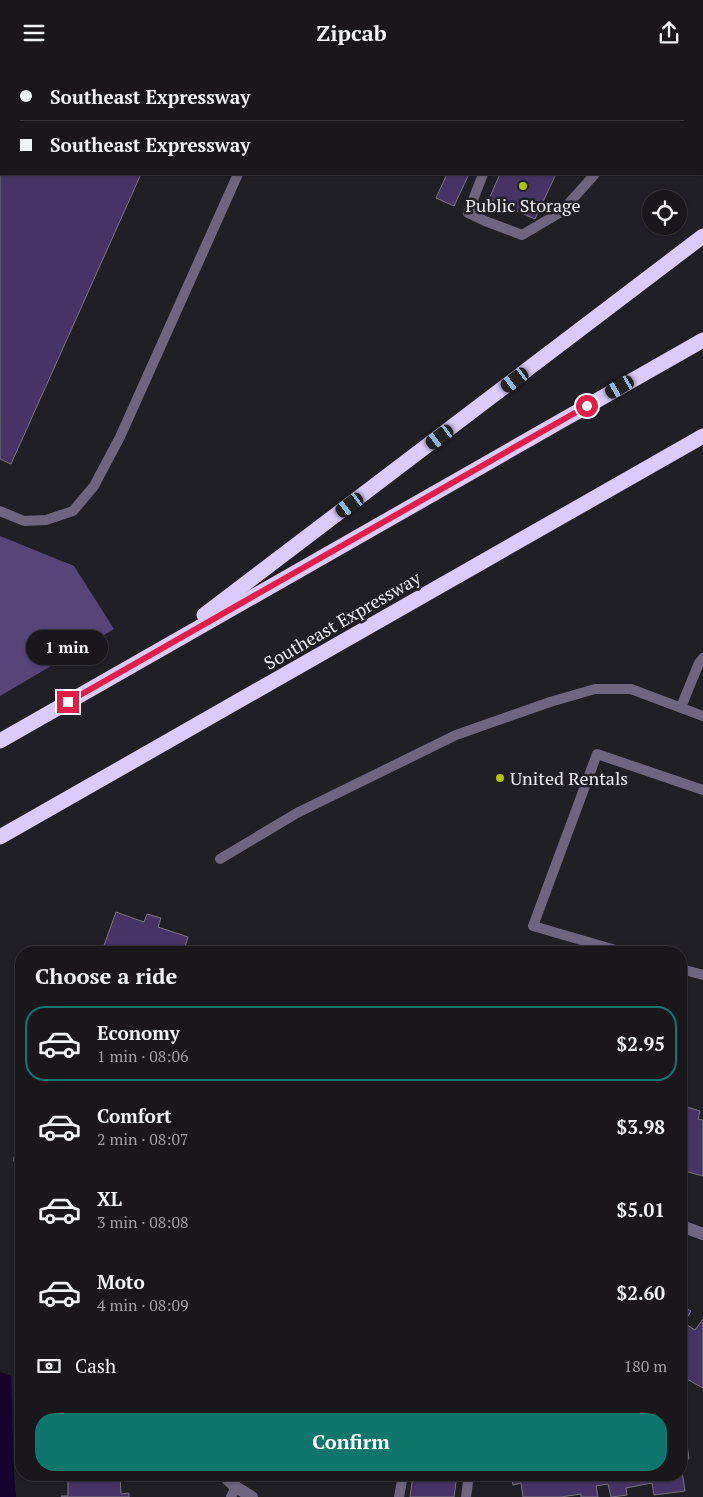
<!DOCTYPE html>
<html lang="en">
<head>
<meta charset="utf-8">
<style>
	:root { --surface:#19171c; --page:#222025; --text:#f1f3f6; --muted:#9f9fa3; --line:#37363b; --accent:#0f766e }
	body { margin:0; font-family:"PT Serif",serif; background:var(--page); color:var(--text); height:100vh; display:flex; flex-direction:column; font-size:19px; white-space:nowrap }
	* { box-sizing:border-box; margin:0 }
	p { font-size:16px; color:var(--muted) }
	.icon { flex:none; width:28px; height:28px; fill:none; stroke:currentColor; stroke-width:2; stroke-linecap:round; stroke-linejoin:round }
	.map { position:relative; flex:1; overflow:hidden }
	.details { position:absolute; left:15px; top:881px; width:672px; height:535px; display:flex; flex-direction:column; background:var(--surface); border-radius:20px; box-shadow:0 1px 4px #0004,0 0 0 1px var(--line) }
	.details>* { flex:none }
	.banner { position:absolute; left:0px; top:0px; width:704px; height:110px; box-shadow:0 1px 4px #0004,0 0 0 1px var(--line); display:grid; align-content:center; height:110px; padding:0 20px; background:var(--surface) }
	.controls { position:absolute; left:642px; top:125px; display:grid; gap:10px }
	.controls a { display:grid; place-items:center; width:45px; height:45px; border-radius:50%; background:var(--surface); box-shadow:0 1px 4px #0004,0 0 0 1px var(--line); font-size:25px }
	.end { position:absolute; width:22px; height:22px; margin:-11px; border:6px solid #e11d48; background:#fff; box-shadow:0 0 0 2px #fff }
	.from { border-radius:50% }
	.bubble { position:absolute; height:35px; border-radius:18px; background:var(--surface); box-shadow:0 1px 4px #0004,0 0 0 1px var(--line); font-size:16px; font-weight:700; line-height:35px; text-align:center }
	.car { position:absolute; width:15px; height:30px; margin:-15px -8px; border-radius:6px; box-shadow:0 0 4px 1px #0007; background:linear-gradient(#222 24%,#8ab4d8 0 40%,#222 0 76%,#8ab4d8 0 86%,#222 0) }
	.banner b { display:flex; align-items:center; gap:18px; height:48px; font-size:19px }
	.banner b+b { border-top:1px solid var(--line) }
	.banner i { width:12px; height:12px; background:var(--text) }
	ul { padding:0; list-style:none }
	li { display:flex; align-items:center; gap:15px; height:75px; margin:0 10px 8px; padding:0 10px; border:2px solid transparent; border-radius:20px }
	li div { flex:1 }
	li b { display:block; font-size:19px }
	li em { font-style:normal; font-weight:700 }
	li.current { border-color:var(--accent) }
	li>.icon { width:45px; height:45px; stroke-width:1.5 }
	h2 { padding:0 20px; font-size:22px; line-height:60px }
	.pay { display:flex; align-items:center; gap:12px; height:55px; padding:0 20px; font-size:19px }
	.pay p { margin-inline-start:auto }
	.primary-button { display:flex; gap:10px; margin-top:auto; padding:10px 20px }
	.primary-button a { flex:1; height:58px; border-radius:20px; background:var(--accent); color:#fff; font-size:20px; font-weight:700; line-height:58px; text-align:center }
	header { display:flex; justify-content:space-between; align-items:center; height:65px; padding:0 20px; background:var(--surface); font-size:22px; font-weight:700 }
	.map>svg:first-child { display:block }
	.forest { fill:#564578 }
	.water { fill:#14012d }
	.building { fill:#453465; stroke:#78767e }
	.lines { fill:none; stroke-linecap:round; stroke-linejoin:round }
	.lane { stroke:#6d667e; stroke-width:10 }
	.street { stroke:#6d667e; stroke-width:12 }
	.highway { stroke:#d9cbfc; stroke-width:15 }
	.route { stroke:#e11d48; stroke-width:6 }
	.poi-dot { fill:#aec60a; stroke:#211f26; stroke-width:2 }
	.labels { text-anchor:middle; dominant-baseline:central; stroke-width:5; stroke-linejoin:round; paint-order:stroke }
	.poi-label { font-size:18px; fill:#ecebf0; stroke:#211f26 }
	.street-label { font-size:18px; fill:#ecebf0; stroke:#211f26 }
</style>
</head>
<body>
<header><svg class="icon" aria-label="menu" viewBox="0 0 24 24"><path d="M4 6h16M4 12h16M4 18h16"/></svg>Zipcab<svg class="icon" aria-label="share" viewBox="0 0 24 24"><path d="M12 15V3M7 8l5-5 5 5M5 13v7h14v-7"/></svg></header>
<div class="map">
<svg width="703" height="1432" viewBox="0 0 703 1432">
	<rect width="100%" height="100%" fill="#211f26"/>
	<!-- forest -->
	<polygon class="forest" points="0,471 74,501 114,564 0,631"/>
	<!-- water -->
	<polygon class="water" points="0,1307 11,1311 14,1409 16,1432 0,1432"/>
	<!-- building -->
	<g class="building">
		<polygon points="0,0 189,0 1,1 1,109 141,109 11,399 0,394"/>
		<polygon points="550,0 605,0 549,1"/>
		<polygon points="447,109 469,109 454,141 436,133"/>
		<polygon points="500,109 556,109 535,154 489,134"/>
		<polygon points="116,847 144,857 147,849 161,853 158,862 188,872 183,888 106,888 102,886"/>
		<polygon points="684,1041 700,1046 698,1054 703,1055 703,1111 681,1105 681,1048"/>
		<polygon points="17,1062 21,1062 21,1086 18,1086"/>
		<polygon points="681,1241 691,1246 684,1258 695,1265 703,1254 703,1323 685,1313 681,1319"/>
		<polygon points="687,1379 689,1394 681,1395 681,1380"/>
		<polygon points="681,1400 685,1426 654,1430 652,1418 626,1423 627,1430 612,1432 611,1432 608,1419 596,1421 598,1432 581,1432 581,1429 561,1432 523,1432 521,1418 513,1420 511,1410 681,1410"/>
		<polygon points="68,1410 120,1410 121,1429 129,1428 129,1432 62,1432 61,1431 68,1431"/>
		<polygon points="413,1410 457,1410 454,1432 410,1432"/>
	</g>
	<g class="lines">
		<!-- lane -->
		<g class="lane">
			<polyline points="286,1 287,0"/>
			<polyline points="533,1 533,0"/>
			<polyline points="702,17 703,16"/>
			<polyline points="483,109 468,148 485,156 522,170 561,147 595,109"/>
			<polyline points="0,446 24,456 46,455 73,446 94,421 120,372 238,109"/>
			<polyline points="681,642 699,598 703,593"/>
			<polyline points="220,794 297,748 456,670 550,637 595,624 631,624 703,651"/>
			<polyline points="225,888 225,886"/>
			<polyline points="626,888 533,861 597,689 703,725"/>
			<polyline points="681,904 703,910"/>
			<polyline points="18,1094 21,1094"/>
			<polyline points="231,1432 236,1422"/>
			<polyline points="399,1432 403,1410"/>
			<polyline points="466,1432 469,1410"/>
		</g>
		<!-- street -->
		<g class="street">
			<polyline points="681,1161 703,1169"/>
			<polyline points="223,1410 236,1422 252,1432"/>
		</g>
		<!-- highway -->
		<g class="highway">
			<polyline points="204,550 703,171"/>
			<polyline points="0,676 703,275"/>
			<polyline points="0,772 703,371"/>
		</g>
	</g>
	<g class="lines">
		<!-- route -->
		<polyline class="route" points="68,637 587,341"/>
	</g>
	<!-- markers -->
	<g class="poi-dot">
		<circle cx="523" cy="121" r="5"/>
		<circle cx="500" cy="713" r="5"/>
	</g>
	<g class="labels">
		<!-- poi labels -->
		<g class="poi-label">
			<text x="523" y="140">Public Storage</text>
			<text x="510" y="713" text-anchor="start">United Rentals</text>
		</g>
		<!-- street labels -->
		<g class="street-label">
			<text transform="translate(342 555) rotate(-30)">Southeast Expressway</text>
		</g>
	</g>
</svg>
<div class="controls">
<a><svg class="icon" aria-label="locate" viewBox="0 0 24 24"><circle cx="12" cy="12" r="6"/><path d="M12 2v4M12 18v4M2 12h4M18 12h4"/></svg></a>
</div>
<i class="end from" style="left:587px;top:341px"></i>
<i class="end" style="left:68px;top:637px"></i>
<div class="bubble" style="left:26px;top:565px;width:82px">1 min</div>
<i class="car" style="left:515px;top:315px;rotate:233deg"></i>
<i class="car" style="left:620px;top:322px;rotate:240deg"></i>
<i class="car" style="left:440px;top:372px;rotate:233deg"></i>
<i class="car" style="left:350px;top:440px;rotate:233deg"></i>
<div class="banner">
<b><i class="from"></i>Southeast Expressway</b>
<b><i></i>Southeast Expressway</b>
</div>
<section class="details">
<h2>Choose a ride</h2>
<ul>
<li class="current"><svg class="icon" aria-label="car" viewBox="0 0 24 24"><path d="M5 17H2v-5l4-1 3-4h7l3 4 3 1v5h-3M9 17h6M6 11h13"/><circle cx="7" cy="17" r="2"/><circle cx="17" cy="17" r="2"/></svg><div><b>Economy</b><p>1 min · 08:06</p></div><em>$2.95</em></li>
<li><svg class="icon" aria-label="car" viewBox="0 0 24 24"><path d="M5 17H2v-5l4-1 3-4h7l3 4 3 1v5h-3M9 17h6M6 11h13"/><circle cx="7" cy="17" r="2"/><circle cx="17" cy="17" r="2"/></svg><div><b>Comfort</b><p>2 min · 08:07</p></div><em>$3.98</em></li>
<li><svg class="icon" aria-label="car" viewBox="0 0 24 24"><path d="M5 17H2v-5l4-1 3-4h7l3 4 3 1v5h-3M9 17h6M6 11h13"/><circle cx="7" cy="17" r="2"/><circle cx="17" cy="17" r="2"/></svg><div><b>XL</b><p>3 min · 08:08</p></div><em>$5.01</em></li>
<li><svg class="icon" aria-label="car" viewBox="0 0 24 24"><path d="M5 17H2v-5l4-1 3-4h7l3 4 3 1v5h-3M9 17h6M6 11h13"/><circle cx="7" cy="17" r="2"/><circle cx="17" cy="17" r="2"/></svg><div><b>Moto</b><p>4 min · 08:09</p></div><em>$2.60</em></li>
</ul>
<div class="pay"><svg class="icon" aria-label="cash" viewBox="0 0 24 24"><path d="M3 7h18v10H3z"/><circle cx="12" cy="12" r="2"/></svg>Cash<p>180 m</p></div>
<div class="primary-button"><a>Confirm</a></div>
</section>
</div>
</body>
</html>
